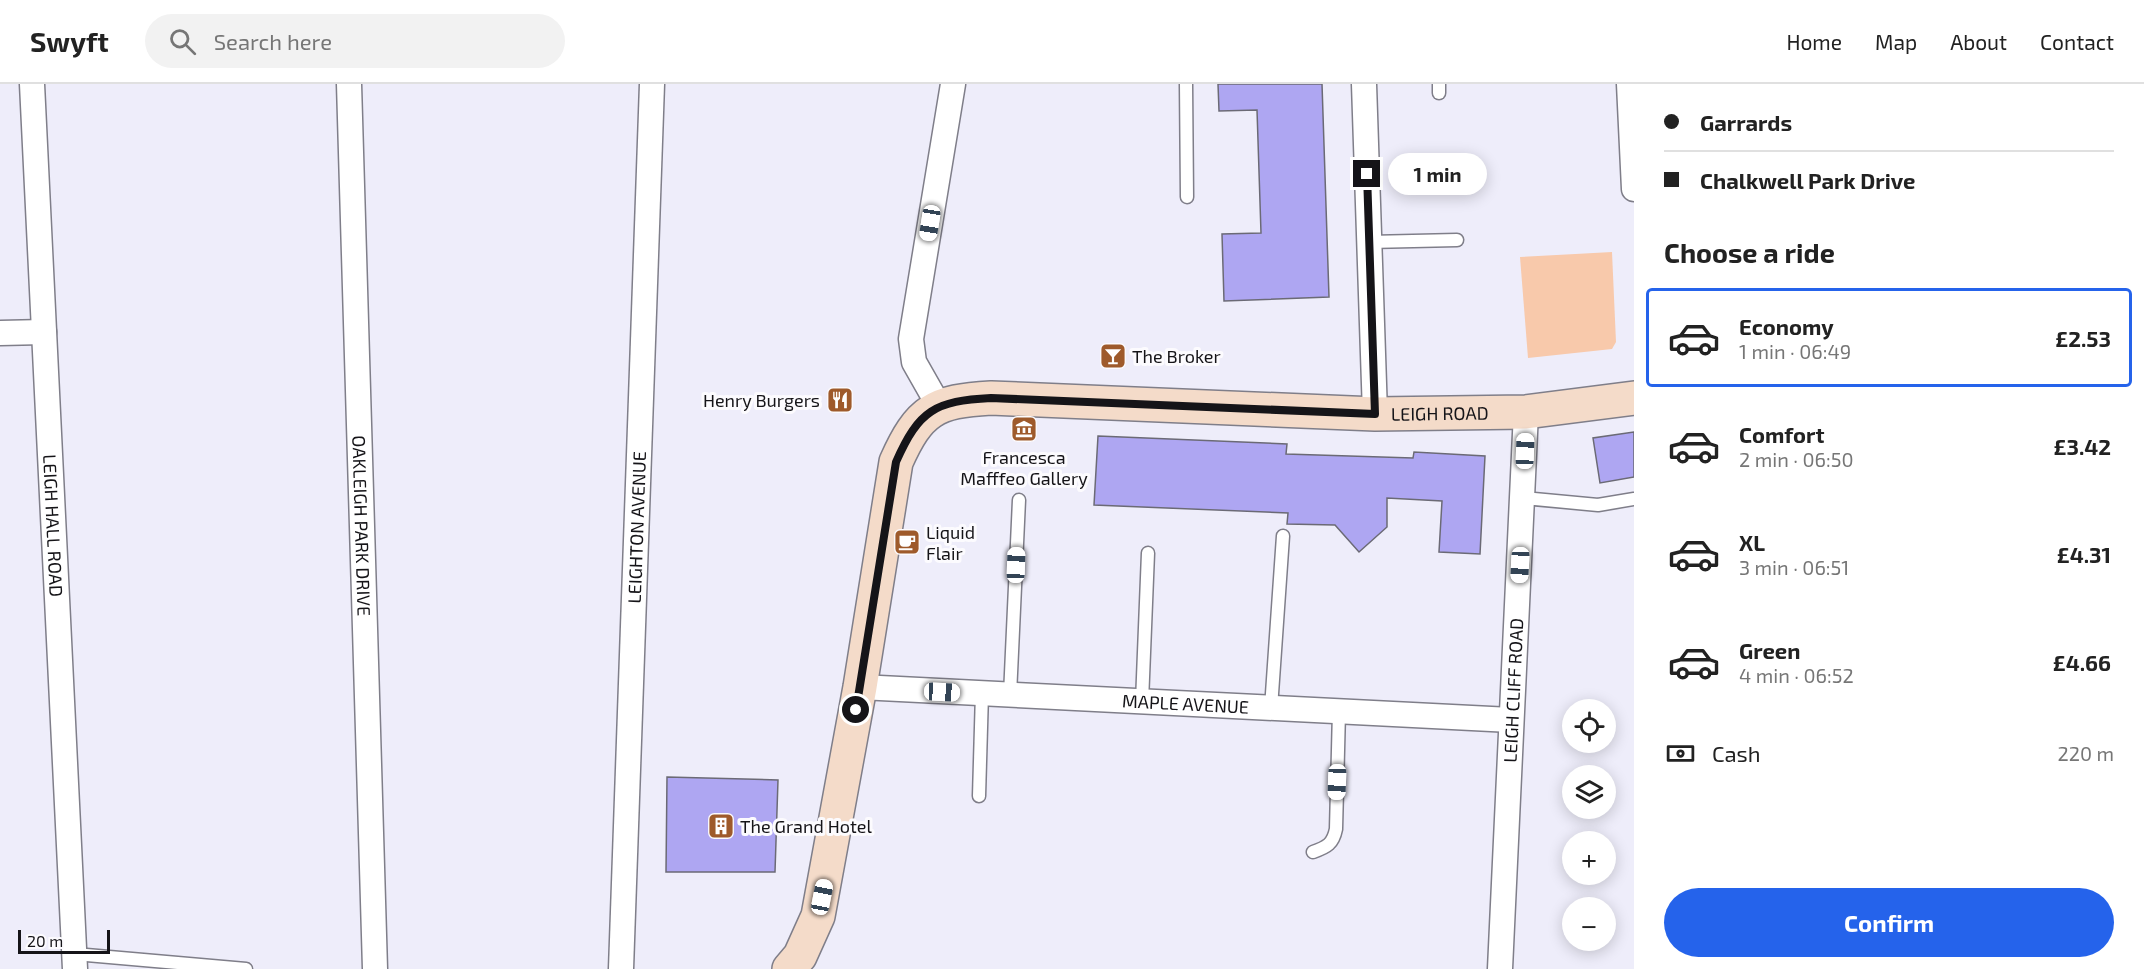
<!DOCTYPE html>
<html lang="en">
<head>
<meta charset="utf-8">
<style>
	:root { --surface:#fff; --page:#f2f2f2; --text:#222; --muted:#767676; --line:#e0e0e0; --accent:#2563eb }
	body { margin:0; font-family:"Exo 2",sans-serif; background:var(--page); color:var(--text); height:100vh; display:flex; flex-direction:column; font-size:22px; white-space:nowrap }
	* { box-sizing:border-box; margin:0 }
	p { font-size:20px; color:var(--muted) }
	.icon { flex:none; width:33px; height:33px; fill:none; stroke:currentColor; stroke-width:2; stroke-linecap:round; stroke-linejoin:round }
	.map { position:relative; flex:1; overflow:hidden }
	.details { display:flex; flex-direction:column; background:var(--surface); width:510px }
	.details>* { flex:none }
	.top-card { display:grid; align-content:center; height:132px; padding:0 30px; background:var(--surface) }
	.controls { position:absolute; left:1562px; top:615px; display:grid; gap:12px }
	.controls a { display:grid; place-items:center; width:54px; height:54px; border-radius:50%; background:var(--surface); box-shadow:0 3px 15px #0003; font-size:30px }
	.scale { position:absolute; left:18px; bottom:15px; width:92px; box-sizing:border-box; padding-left:6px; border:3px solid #151418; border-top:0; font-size:16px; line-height:21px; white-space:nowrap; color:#151418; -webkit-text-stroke:4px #fcfbfe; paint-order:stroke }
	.end { position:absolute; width:27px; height:27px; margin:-14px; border:8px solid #151418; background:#fff; box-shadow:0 0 0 3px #fff }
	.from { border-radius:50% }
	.bubble { position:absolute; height:42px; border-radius:21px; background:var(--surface); box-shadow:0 3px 15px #0003; font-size:20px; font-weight:700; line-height:42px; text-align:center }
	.car { position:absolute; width:18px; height:36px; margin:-18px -9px; border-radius:8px; box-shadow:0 0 4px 2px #0007; background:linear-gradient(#fff 24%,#345 0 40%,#fff 0 76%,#345 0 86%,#fff 0) }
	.top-card b { display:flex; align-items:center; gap:21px; height:57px; font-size:22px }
	.top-card b+b { border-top:2px solid var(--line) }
	.top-card i { width:15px; height:15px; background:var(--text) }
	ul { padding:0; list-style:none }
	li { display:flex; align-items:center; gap:18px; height:99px; margin:0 12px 9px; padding:0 18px; border:3px solid transparent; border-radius:6px }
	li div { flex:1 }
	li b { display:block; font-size:22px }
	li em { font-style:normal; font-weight:700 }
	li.current { border-color:var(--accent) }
	li>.icon { width:54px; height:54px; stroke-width:1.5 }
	h2 { padding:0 30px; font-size:27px; line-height:72px }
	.pay { display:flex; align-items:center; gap:15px; height:66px; padding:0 30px; font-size:22px }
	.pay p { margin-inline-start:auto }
	.cta { display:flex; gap:12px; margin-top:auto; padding:12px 30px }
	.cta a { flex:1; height:69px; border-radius:36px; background:var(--accent); color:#fff; font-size:24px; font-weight:700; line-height:69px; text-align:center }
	header { display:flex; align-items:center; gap:36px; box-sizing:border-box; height:84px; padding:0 30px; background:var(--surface); border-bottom:2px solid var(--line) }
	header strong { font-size:28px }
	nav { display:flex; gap:33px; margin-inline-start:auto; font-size:21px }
	.search { width:420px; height:54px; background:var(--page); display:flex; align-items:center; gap:15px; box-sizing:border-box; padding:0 21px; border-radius:33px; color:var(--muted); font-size:22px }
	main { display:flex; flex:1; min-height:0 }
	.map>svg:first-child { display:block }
	.green { fill:#f8c9ab }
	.building { fill:#aea6f2; stroke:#6b6a75; stroke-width:1.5 }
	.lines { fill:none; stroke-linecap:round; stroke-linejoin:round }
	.lane-casing { stroke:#7f7e89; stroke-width:15 }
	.street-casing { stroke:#7f7e89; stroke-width:27 }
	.secondary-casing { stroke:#7f7e89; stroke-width:36 }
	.lane { stroke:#fff; stroke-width:12 }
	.street { stroke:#fff; stroke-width:24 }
	.secondary { stroke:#f4dbc9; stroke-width:33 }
	.route { stroke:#151418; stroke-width:8 }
	.labels { text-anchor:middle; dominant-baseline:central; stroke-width:6; stroke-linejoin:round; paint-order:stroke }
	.poi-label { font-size:18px; fill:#151418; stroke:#fcfbfe; text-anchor:start }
	.street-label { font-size:18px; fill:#151418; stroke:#fcfbfe }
</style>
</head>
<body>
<header>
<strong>Swyft</strong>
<div class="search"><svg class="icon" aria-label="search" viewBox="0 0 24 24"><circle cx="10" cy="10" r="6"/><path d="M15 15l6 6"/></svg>Search here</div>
<nav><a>Home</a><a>Map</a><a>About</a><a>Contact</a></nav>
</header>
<main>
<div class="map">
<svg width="1634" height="885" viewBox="0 0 1634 885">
	<rect width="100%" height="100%" fill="#eeedfa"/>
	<!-- green -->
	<polygon class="green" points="1612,168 1616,258 1612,265 1528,274 1520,173"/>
	<!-- building -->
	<g class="building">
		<polygon points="1218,0 1322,0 1329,213 1224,217 1222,150 1261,149 1257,26 1219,27"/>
		<polygon points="1634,348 1634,393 1600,399 1593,354"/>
		<polygon points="1098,352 1287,360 1286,370 1413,374 1414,368 1485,372 1480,470 1439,468 1442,417 1387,414 1387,443 1359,468 1335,441 1287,440 1288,429 1094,421"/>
		<polygon points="667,693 778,696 775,788 666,788"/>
	</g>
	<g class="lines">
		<defs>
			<g id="lane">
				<polyline points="1186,0 1187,113"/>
				<polyline points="1439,0 1439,9"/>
				<polyline points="1369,158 1457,156"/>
				<polyline points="1523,414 1598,421 1634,415"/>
				<polyline points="1010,611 1019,416"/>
				<polyline points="1142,618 1148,469"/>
				<polyline points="1271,624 1283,452"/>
				<polyline points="979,712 982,609"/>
				<path d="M 1313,768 C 1327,763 1333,760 1336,745 L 1339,627"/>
				<polyline points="75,870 246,885"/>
			</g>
			<g id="street">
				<path id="s1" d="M 32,0 L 75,885"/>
				<path id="s2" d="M 349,0 L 375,885"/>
				<polyline points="1364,0 1375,330"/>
				<polyline points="1629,0 1634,105"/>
				<polyline points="0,249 44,248"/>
				<polyline points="939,322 914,278 911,255 953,0"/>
				<path id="s3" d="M 860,603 L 1511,636"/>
				<path id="s4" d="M 621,885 L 652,0"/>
				<path id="s5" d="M 1500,885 L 1526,328"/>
			</g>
			<g id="secondary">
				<path id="s6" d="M 789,885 L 800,872 L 818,832 L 860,603 L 896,378 C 919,326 935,317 991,314 L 1375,330 L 1526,328 L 1634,314"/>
			</g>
		</defs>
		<!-- lane casing -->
		<use href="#lane" class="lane-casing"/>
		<!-- street casing -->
		<use href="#street" class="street-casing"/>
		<!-- secondary casing -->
		<use href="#secondary" class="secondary-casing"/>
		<!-- lane -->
		<use href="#lane" class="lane"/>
		<!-- street -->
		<use href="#street" class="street"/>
		<!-- secondary -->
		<use href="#secondary" class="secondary"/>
	</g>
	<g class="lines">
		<!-- route -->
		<path class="route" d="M 856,626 L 896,378 C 919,326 935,317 991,314 L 1375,330 L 1367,90"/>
	</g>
	<!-- icons -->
	<defs>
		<symbol id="bar-square" viewBox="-11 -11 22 22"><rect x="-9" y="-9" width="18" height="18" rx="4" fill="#9e5a2b" stroke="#fcfbfe"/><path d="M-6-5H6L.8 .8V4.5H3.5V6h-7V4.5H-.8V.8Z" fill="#fff"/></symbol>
		<symbol id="restaurant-square" viewBox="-11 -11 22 22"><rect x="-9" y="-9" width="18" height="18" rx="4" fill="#9e5a2b" stroke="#fcfbfe"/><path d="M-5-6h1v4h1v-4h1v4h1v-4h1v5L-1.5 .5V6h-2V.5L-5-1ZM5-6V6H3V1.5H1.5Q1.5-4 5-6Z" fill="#fff"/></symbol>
		<symbol id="museum-square" viewBox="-11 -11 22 22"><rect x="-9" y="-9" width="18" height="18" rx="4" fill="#9e5a2b" stroke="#fcfbfe"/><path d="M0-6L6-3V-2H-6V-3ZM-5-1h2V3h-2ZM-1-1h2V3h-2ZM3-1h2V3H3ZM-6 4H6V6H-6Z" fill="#fff"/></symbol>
		<symbol id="cafe-square" viewBox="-11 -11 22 22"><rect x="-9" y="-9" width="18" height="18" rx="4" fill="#9e5a2b" stroke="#fcfbfe"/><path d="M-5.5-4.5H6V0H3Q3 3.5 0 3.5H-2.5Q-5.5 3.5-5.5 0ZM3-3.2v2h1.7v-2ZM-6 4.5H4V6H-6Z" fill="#fff"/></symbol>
		<symbol id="building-square" viewBox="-11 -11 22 22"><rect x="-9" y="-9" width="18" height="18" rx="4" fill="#9e5a2b" stroke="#fcfbfe"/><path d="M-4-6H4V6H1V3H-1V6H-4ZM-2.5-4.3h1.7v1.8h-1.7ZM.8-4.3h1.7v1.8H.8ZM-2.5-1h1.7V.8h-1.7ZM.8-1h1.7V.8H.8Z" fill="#fff"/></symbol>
	</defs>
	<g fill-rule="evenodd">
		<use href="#bar-square" x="1098" y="257" width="30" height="30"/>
		<use href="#restaurant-square" x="825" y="301" width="30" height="30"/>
		<use href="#museum-square" x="1009" y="330" width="30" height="30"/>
		<use href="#cafe-square" x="892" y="443" width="30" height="30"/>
		<use href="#building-square" x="706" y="727" width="30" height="30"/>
	</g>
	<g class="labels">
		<!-- poi labels -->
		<g class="poi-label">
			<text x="1132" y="272">The Broker</text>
			<text x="820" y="316" text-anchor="end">Henry Burgers</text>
			<text x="1024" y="373" text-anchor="middle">Francesca<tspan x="1024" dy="21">Mafffeo Gallery</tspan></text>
			<text x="926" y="448">Liquid<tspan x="926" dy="21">Flair</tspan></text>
			<text x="740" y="742">The Grand Hotel</text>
		</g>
		<!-- street labels -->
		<g class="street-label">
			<text stroke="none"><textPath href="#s6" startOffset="1095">LEIGH ROAD</textPath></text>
			<text stroke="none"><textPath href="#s2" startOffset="442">OAKLEIGH PARK DRIVE</textPath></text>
			<text stroke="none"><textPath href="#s4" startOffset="442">LEIGHTON AVENUE</textPath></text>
			<text stroke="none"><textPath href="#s1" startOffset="442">LEIGH HALL ROAD</textPath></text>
			<text stroke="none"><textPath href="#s5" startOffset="279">LEIGH CLIFF ROAD</textPath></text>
			<text stroke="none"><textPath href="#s3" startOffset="326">MAPLE AVENUE</textPath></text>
		</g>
	</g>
</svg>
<div class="controls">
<a><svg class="icon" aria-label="locate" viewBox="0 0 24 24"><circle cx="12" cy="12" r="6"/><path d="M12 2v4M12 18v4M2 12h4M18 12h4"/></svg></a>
<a><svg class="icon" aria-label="layers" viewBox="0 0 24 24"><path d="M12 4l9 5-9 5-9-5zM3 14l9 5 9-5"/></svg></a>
<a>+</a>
<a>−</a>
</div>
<div class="scale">20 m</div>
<i class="end from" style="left:856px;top:626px"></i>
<i class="end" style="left:1367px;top:90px"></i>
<div class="bubble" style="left:1388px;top:69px;width:99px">1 min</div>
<i class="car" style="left:930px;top:139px;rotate:189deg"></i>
<i class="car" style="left:1525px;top:367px;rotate:2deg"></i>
<i class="car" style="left:1016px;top:481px;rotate:2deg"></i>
<i class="car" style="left:1520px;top:481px;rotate:183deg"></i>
<i class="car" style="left:942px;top:608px;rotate:93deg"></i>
<i class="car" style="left:1337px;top:698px;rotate:182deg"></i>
<i class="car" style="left:822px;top:813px;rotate:11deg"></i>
</div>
<section class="details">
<div class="top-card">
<b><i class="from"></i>Garrards</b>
<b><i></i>Chalkwell Park Drive</b>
</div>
<h2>Choose a ride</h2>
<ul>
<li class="current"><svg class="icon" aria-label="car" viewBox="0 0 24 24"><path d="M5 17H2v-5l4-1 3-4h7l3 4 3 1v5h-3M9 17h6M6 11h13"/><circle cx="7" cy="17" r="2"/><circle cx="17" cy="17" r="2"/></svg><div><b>Economy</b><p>1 min · 06:49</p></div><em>£2.53</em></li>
<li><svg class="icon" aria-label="car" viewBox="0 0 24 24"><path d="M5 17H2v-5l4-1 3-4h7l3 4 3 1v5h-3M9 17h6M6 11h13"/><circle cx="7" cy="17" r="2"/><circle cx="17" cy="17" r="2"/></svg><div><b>Comfort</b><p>2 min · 06:50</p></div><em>£3.42</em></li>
<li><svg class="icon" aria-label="car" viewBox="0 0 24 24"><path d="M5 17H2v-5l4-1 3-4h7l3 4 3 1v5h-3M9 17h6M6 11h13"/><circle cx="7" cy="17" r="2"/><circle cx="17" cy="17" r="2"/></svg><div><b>XL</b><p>3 min · 06:51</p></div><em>£4.31</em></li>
<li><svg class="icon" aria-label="car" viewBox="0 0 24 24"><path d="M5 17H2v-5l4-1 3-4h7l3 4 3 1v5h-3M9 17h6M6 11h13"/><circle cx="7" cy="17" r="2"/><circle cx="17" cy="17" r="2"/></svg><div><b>Green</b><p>4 min · 06:52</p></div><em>£4.66</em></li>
</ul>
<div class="pay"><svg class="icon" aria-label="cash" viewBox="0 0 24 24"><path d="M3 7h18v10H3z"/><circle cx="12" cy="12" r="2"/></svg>Cash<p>220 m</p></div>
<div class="cta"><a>Confirm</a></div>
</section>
</main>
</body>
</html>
